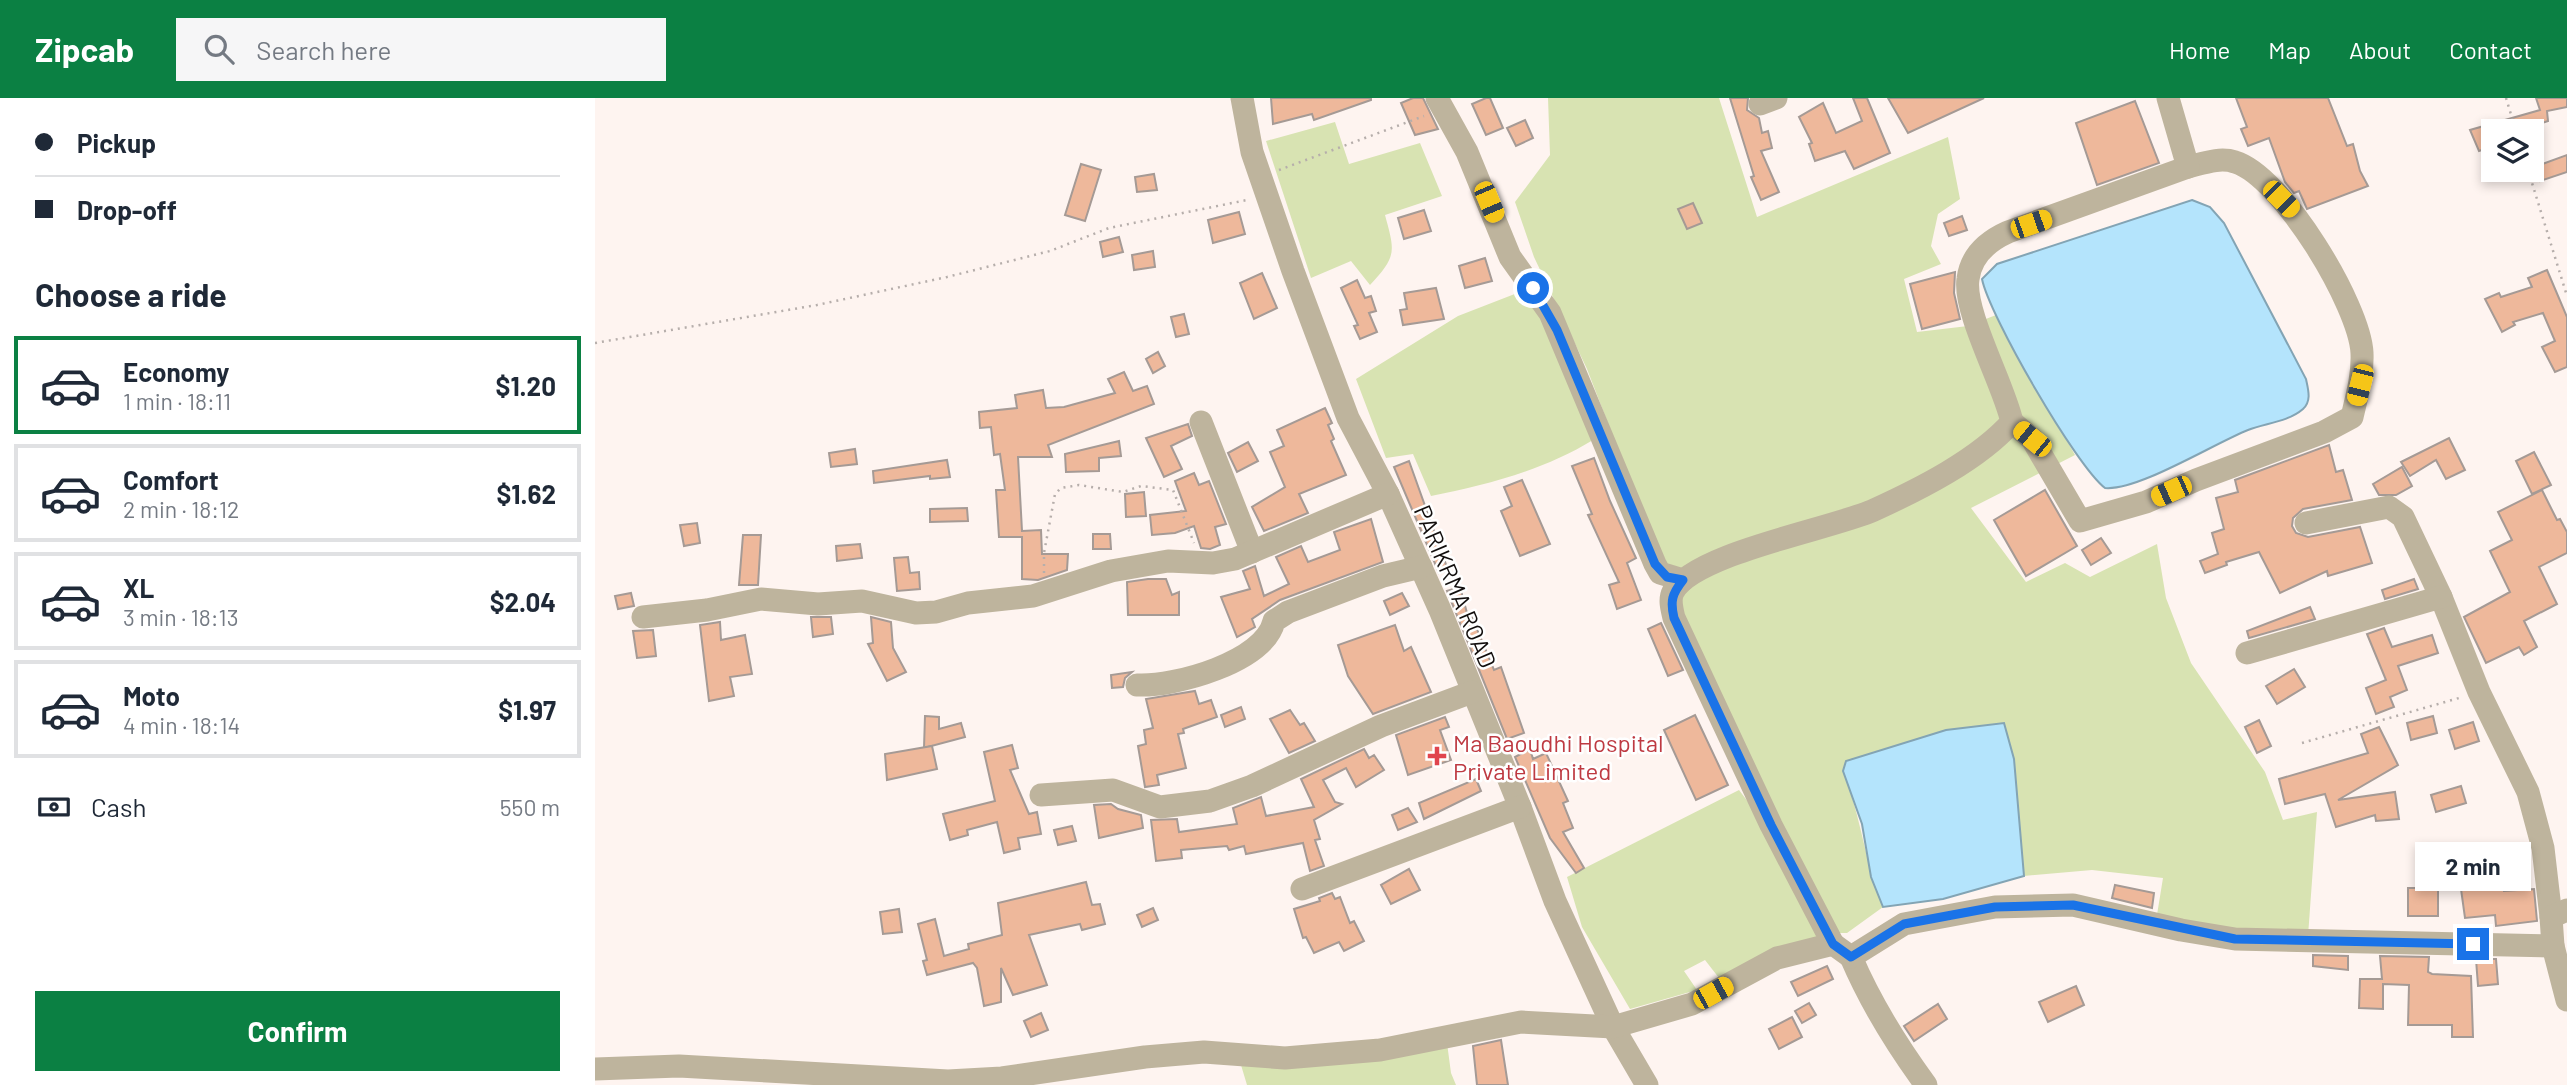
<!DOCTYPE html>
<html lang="en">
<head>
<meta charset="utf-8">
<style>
	:root { --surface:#fff; --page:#f6f6f7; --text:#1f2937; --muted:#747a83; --line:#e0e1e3; --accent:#0b8043 }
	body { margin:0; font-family:Barlow,sans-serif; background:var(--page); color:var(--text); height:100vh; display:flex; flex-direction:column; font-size:26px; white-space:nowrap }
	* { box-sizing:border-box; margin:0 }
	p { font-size:23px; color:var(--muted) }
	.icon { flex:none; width:38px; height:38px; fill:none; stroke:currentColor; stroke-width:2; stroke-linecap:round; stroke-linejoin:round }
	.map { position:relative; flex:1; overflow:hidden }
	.sheet { display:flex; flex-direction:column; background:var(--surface); width:595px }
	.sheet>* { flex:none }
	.guide { display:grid; align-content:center; height:154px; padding:0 35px; background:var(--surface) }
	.buttons { position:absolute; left:1886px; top:21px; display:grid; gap:14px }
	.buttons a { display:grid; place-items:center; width:63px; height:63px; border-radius:0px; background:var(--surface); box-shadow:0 4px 10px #0003; font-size:35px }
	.end { position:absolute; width:32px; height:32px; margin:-16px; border:9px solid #1a73e8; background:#fff; box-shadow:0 0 0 4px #fff }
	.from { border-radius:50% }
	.bubble { position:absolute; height:49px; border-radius:0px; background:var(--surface); box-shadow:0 4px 10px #0003; font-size:23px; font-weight:700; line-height:49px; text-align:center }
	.car { position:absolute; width:21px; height:42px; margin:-21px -10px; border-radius:9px; box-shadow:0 0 5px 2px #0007; background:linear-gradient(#f5c518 24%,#345 0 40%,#f5c518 0 76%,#345 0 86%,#f5c518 0) }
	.guide b { display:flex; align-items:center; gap:24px; height:66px; font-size:26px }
	.guide b+b { border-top:2px solid var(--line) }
	.guide i { width:18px; height:18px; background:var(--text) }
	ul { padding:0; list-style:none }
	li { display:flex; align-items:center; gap:21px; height:98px; margin:0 14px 10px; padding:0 21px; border:4px solid var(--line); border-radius:0px }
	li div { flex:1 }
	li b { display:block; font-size:26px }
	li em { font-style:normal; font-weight:700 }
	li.active { border-color:var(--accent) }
	li>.icon { width:63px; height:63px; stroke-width:1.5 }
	h2 { padding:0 35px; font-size:32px; line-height:84px }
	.pay { display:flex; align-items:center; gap:18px; height:77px; padding:0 35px; font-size:26px }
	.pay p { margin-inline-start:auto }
	.primary-button { display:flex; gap:14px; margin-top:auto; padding:14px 35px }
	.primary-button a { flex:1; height:80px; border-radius:0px; background:var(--accent); color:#fff; font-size:28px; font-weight:700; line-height:80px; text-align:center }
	header { display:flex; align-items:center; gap:42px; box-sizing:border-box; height:98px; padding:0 35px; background:var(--accent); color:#fff }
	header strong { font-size:33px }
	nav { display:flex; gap:38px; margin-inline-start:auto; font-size:24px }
	.search { width:490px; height:63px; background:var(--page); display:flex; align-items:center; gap:18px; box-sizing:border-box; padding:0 24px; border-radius:0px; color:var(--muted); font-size:26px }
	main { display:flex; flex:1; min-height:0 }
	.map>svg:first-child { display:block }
	.green { fill:#d8e3b2 }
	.water { fill:#b4e4fc; stroke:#83a4b4; stroke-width:2 }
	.building { fill:#eeb89b; stroke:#a59a95; stroke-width:2 }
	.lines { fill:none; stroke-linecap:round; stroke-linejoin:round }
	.path { stroke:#b6aeab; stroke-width:2.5; stroke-dasharray:2 5; stroke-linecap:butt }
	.minor { stroke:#beb49d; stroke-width:23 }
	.route { stroke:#1a73e8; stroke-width:9 }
	.health-dot { fill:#e0444e; stroke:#fff; stroke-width:2.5 }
	.labels { text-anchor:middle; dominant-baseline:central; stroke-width:5; stroke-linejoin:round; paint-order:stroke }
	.street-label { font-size:24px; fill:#120e0d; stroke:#fff }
	.health-label { font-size:24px; fill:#be3a42; stroke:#fff; text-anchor:start }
</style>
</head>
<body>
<header>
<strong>Zipcab</strong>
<div class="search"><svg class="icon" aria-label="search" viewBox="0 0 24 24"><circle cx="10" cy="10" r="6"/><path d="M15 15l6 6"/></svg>Search here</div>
<nav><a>Home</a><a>Map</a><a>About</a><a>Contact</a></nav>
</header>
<main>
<section class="sheet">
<div class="guide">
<b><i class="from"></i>Pickup</b>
<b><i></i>Drop-off</b>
</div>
<h2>Choose a ride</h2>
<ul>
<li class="active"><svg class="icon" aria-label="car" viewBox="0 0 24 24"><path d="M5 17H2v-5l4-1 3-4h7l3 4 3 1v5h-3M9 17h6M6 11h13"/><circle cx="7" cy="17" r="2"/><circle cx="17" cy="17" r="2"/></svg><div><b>Economy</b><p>1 min · 18:11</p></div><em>$1.20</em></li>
<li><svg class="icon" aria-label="car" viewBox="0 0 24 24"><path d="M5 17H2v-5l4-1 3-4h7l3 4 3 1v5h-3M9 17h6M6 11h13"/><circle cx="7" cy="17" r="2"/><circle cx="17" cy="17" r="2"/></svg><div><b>Comfort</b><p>2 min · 18:12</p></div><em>$1.62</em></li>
<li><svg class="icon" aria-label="car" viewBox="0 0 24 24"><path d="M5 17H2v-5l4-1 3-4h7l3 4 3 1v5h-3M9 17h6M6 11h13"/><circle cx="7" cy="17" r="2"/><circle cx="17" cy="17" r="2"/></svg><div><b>XL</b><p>3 min · 18:13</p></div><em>$2.04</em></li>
<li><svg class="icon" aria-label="car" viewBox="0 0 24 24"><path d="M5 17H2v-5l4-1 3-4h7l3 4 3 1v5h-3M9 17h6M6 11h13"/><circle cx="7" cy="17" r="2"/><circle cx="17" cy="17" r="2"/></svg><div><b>Moto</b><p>4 min · 18:14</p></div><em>$1.97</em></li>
</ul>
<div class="pay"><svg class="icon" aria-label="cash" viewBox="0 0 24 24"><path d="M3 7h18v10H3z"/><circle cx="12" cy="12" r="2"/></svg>Cash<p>550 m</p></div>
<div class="primary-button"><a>Confirm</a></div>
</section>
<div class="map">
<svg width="1972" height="987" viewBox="0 0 1972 987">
	<rect width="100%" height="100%" fill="#fef4f0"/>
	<!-- green -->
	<g class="green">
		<path d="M 953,0 L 1124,0 L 1162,119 L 1353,39 L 1365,101 L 1343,116 L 1336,148 L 1346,166 L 1309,181 L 1322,234 L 1373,228 L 1401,217 L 1480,357 L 1376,410 L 1431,484 L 1470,465 L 1495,479 L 1562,446 L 1571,500 L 1596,565 L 1670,674 L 1688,722 L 1722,714 L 1713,838 L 1561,823 L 1568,780 L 1497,772 L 1429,778 L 1419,661 L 1409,625 L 1278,654 L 1248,673 C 1266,718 1270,765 1288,809 L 1252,835 L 1234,835 L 1091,527 L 992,271 L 939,159 L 920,104 L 955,57 Z"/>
		<path d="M 740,24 L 754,66 L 825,45 L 847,98 L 790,117 C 800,154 802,158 775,187 L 756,163 L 716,180 L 671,43 Z"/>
		<path d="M 930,192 L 970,249 L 998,342 C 949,372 892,387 836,398 L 818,356 L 791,360 L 761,281 L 863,218 Z"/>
		<polygon points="1144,692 1163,717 1226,838 1124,880 1110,862 1089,873 1102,892 1035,911 987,829 972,779"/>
		<polygon points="852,945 856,975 861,987 652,987 646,967"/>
	</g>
	<!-- water -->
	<g class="water">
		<path d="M 1597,102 L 1615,109 L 1629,125 L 1711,281 C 1713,291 1717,303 1708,311 C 1693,324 1671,325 1653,332 C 1618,346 1543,393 1510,390 C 1481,368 1394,217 1387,181 L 1402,166 Z"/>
		<polygon points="1409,625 1419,661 1429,778 1348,801 1288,809 1276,779 1267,726 1248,673 1251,663 1351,632"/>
	</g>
	<!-- building -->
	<g class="building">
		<polygon points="676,0 776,0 776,2 719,22 717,16 678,26"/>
		<polygon points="818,0 828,0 843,31 820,37 806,5"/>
		<polygon points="891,0 895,0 908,30 891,37 877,6"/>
		<polygon points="1135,0 1153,0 1152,12 1164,20 1167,35 1173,33 1177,50 1166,53 1184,94 1166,102 1156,79 1159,78"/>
		<polygon points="1258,0 1272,0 1295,55 1259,71 1250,53 1220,63 1214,46 1217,45 1204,19 1228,5 1241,35 1267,23"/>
		<polygon points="1293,0 1389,0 1313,35"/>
		<polygon points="1641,0 1733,0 1752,48 1758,46 1765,73 1773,88 1712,111 1704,93 1699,95 1690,84 1674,40 1653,48 1646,31 1652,29"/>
		<polygon points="1941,0 1972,0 1972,9 1952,13 1953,23 1923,33 1899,33 1899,48 1884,53 1875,32 1945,12"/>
		<polygon points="1540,3 1564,65 1502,87 1481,25"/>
		<polygon points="930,22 938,40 921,48 912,30"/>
		<polygon points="1972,57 1972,74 1945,83 1939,69"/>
		<polygon points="486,66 506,72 490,123 470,117"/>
		<polygon points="559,76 562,92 542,94 540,79"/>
		<polygon points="1098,105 1107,125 1092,131 1083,111"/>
		<polygon points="829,112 836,133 809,141 803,120"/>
		<polygon points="644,114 650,136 618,145 613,122"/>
		<polygon points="1367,118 1372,132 1354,138 1349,125"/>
		<polygon points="524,139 528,154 508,159 505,144"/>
		<polygon points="558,153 560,169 539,172 537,157"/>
		<polygon points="890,160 897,183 870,190 864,168"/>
		<polygon points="1952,172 1972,219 1972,269 1960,274 1947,249 1960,243 1948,215 1918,224 1920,227 1907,234 1890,201 1904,195 1906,199 1937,189 1933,180"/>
		<polygon points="1360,174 1359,195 1365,221 1327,231 1315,186"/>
		<polygon points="667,175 682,210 659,221 645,185"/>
		<polygon points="762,182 770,200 776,198 781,213 774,215 782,234 765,241 759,228 763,227 746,190"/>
		<polygon points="841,190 849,221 808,227 805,212 812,211 809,195"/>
		<polygon points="589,216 594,236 581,239 576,219"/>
		<polygon points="563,254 570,268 558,275 551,261"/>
		<polygon points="529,274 538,293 552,288 559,306 453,347 457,359 423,359 427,433 446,432 447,456 473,456 472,472 443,482 427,481 427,439 404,439 401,392 410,392 405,356 399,357 396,329 385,330 384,314 422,310 420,297 448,292 451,310 469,309 520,295 513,281"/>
		<polygon points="730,310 737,325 733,327 739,341 736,343 751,377 704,396 713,415 669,433 657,409 690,389 675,354 689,348 682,332"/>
		<polygon points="593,326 597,338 576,348 587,371 569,379 551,340"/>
		<polygon points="1854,340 1870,372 1851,381 1841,362 1815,378 1806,364"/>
		<polygon points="524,343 526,358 504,360 504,373 471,374 470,356"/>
		<polygon points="653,344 663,363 642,374 633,355"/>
		<polygon points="1734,347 1741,374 1748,372 1757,402 1708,411 1698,420 1697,428 1701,435 1713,439 1765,429 1777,465 1733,478 1732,473 1685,495 1664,454 1631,464 1632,467 1610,475 1605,463 1623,456 1617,435 1629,431 1621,400 1643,394 1640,382"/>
		<polygon points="260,351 262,366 236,369 234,355"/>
		<polygon points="1939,354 1956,387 1937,396 1921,363"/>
		<polygon points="999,360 1015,403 1041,460 1032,465 1046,502 1022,511 1014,487 1024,484 993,417 997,416 977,368"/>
		<polygon points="352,362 355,379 335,381 335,378 279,385 278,373"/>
		<polygon points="814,363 853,472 844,475 799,369"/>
		<polygon points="1807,369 1817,388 1801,397 1784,397 1778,386"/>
		<polygon points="599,375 604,387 614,383 631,426 620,429 625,447 615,451 606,450 599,428 580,435 557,437 555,417 591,413 580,383"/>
		<polygon points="927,382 955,446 925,458 906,413 917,408 909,389"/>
		<polygon points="1450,392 1482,448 1431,478 1399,422"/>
		<polygon points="1947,392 1962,422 1965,421 1972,434 1972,455 1944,469 1962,506 1929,523 1942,549 1929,557 1924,549 1891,565 1869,519 1915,494 1895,453 1917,442 1903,414"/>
		<polygon points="549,394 551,418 531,419 530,396"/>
		<polygon points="372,410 373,423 335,424 335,411"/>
		<polygon points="776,421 788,464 685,502 657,521 660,529 642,539 626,499 655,491 648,473 660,468 669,498 694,486 681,459 706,448 713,464 745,452 739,434"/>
		<polygon points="102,425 105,445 89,448 85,427"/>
		<polygon points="498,436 515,436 516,451 498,451"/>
		<polygon points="148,437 166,437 163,487 144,487"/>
		<polygon points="1506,440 1516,455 1496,467 1487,452"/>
		<polygon points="265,446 267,460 242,463 241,448"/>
		<polygon points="313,459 315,475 324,474 325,491 302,493 299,460"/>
		<polygon points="553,481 571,481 577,497 584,494 584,517 533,517 532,484"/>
		<polygon points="1819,481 1823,491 1790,501 1787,492"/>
		<polygon points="865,489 872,515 875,514 899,572 906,569 929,635 912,641 852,493"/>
		<polygon points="36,495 39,508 23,511 20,498"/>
		<polygon points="807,495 814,508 795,517 789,503"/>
		<polygon points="1715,509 1720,521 1654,540 1652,533"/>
		<polygon points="216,519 236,519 238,536 218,539"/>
		<polygon points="276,519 296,524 298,550 311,574 292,583 273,546 278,545"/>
		<polygon points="125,524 126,542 150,537 157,576 135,579 139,598 114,603 105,527"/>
		<polygon points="1066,525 1088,572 1073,578 1053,531"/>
		<polygon points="800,527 809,553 816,549 836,594 778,616 753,578 743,547"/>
		<polygon points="1789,530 1797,549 1837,537 1843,555 1803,568 1812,592 1795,599 1799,609 1781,616 1771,590 1791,582 1772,536"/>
		<polygon points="58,532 61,558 42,560 38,533"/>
		<polygon points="1699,571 1710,589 1682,606 1671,588"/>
		<polygon points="537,574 530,580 528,589 517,590 516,577"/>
		<polygon points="600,593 604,606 616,602 622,619 588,631 589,635 583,636 591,670 562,677 564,687 550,689 543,648 551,646 549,632 558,630 551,601"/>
		<polygon points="646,609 650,621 630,629 626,617"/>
		<polygon points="695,612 705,627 709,625 720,643 694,655 675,621"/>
		<polygon points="1100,617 1133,687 1101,702 1069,632"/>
		<polygon points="330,618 344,619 344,631 366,625 370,639 329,650"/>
		<polygon points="1838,618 1842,635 1816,642 1812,625"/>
		<polygon points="850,619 854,629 845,632 856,662 813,677 801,637"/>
		<polygon points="1664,622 1676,648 1662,655 1650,629"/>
		<polygon points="1878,624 1884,643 1860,651 1854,632"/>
		<polygon points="1784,629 1803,667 1743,702 1800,694 1804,721 1781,723 1780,717 1741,729 1730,696 1690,706 1684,681 1773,655 1766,636"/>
		<polygon points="417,647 423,670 415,672 434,716 442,714 446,736 423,740 425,751 409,755 402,724 372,732 373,737 355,742 348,716 400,703 389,654"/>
		<polygon points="337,648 342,671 292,682 290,656"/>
		<polygon points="769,651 774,660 779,657 789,672 761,689 751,670 728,682 740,704 747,706 719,722 725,741 720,742 729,768 715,773 708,745 651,756 649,748 634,752 632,748 586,752 587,760 561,763 556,722 582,721 584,734 642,726 638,710 666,699 671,718 719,709 706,681"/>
		<polygon points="935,651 938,661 951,655 973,703 968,705 978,730 968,734 989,770 981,775 955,740 920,659"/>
		<polygon points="881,681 886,693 829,721 824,705"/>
		<polygon points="1866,688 1871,705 1841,714 1836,697"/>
		<polygon points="516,706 523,711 546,717 548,730 504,740 499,707"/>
		<polygon points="813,710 822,724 803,732 797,717"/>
		<polygon points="477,728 481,743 463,747 459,732"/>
		<polygon points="814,771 825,792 796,806 786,787"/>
		<polygon points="491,784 497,807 505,806 510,826 487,832 485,826 434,837 452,887 418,897 406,870 406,904 389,908 382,870 378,865 332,877 328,863 332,862 323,826 340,821 349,858 374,851 373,846 407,837 403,805"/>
		<polygon points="1908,785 1909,793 1939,791 1942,823 1901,828 1900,817 1870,820 1866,791"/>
		<polygon points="1520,787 1559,795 1557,810 1517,800"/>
		<rect x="1813" y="790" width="30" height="28"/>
		<polygon points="737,795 740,801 745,799 755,825 759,823 769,843 749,853 744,844 719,855 711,839 708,840 699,811 725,803 724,800"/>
		<polygon points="558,810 563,822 547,829 542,817"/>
		<polygon points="304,811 307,834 288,836 285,814"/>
		<polygon points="1718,857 1753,858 1753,872 1718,868"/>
		<polygon points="1785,858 1834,859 1833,874 1837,876 1876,878 1878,939 1857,939 1857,927 1813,927 1814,887 1788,886 1788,911 1764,910 1765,881 1787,881"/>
		<polygon points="1881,861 1901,861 1903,886 1883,888"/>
		<polygon points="1232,868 1238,881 1203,898 1196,884"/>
		<polygon points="1481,888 1489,907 1453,924 1444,904"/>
		<polygon points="1214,905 1221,917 1207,925 1200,913"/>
		<polygon points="1343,906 1352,921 1319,943 1309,928"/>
		<polygon points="446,915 453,932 436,939 429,923"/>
		<polygon points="1197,919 1207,939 1184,951 1174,931"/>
		<polygon points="906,942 913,987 882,987 878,948"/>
	</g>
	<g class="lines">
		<!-- path -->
		<g class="path">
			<polyline points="1911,0 1921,33"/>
			<polyline points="684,72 829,18"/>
			<polyline points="1933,72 1972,198"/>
			<polyline points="0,245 222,207 352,179 455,153 514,130 652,102"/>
			<polyline points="449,475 449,455 460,396 466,390 484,387 528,394 546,388 578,392 599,445"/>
			<polyline points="1707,645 1864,600"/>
		</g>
		<!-- minor -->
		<g class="minor">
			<polyline points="647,0 657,54 698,173 753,320 793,396 845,512 925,709 960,803 1018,929 1052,987"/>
			<polyline points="842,0 872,54 915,159 955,215 1060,466 1065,475 1088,482"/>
			<polyline points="1165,6 1181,0"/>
			<polyline points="606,324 657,454"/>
			<path d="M 1417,324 L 1437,341 L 1485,423 L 1551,404 L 1601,382 L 1729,334 L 1757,319 C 1762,298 1768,277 1767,255 C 1765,208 1687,78 1640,64 C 1625,59 1609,65 1593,69"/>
			<polyline points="1711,425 1794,409 1808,419 1846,499 1884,594 1933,694 1948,750 1956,819"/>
			<polyline points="48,519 112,512 166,501 223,506 267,503 321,515 341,514 373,505 438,498 516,473 573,463 618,465 640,461 793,396"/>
			<polyline points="1652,555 1846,499"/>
			<path d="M 542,587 C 579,589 670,564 679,523 L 693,514 L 788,478 L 826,469"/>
			<polyline points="446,697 518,692 565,709 615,703 657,688 786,628 877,594"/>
			<polyline points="707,791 925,709"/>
			<path d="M 1238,846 L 1176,727 L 1079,520 C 1077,511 1074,502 1078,494 C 1099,455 1237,431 1279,412 C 1325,391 1383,362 1417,324 C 1409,287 1368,214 1373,181 C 1376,157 1393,143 1413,134 L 1593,69 L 1573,0"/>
			<polyline points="1958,848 1972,902"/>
			<path d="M 1256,859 C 1276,906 1301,946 1331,987"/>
			<polyline points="0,971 84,968 353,983 407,980 550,959 609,954 690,960 785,952 926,924 1018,929 1097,906 1182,860 1238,846 1256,859 1309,826 1400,809 1478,807 1586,832 1640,841 1958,848 1956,819 1972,812"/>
		</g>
	</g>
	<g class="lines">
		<!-- route -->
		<path class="route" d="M 938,190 L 962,232 L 1060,466 L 1072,479 L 1088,482 C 1077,496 1075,503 1079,520 L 1176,727 L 1238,846 L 1256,859 L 1309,826 L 1400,809 L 1478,807 L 1640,841 L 1878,846"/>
	</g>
	<!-- markers -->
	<path class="health-dot" d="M838.5 647.5h7v7h7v7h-7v7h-7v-7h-7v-7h7z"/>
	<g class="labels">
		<!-- street labels -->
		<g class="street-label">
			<text transform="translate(861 488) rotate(67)">PARIKRMA ROAD</text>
		</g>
		<!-- health labels -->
		<g class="health-label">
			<text x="858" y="644">Ma Baoudhi Hospital<tspan x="858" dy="28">Private Limited</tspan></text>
		</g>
	</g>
</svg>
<div class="buttons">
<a><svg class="icon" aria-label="layers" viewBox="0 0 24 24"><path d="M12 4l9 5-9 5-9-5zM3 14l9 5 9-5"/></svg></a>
</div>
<i class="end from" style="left:938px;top:190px"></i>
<i class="end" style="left:1878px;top:846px"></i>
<div class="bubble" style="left:1820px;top:744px;width:116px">2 min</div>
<i class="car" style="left:1686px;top:101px;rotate:135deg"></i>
<i class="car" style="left:894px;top:104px;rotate:157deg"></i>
<i class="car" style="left:1436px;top:126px;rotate:71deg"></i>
<i class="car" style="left:1765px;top:287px;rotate:194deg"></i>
<i class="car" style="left:1437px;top:341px;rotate:309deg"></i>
<i class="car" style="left:1576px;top:393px;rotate:246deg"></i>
<i class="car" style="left:1118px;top:895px;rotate:61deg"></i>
</div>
</main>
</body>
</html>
